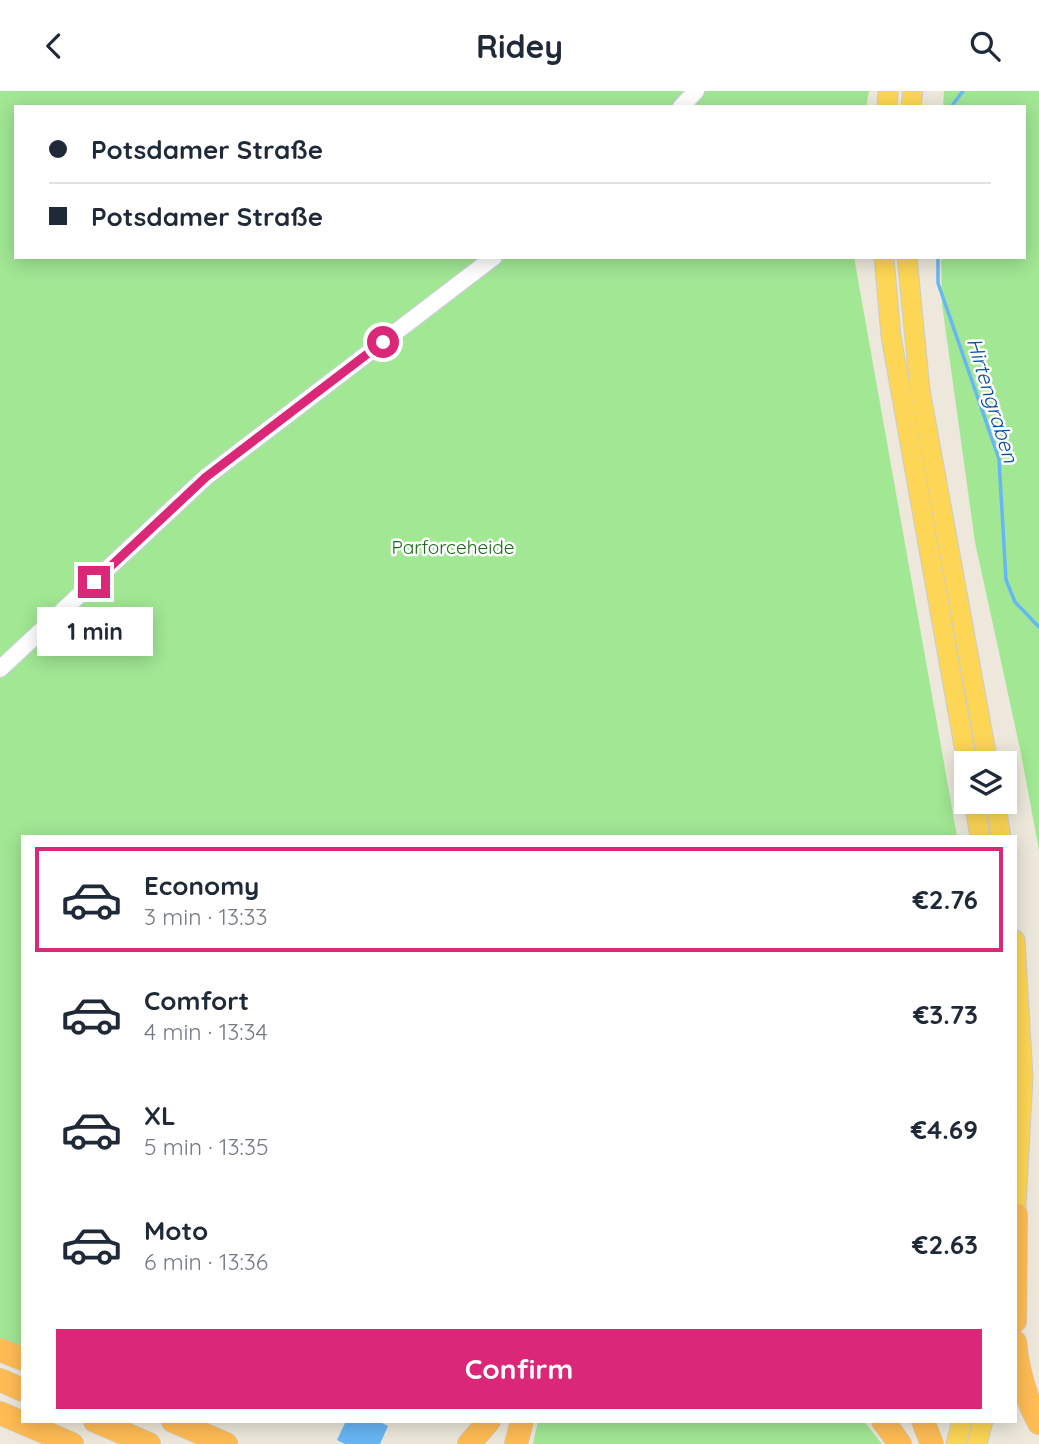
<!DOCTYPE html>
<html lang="en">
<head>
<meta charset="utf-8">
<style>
	:root { --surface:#fff; --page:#f6f6f7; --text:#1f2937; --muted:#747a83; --line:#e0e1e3; --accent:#db2777 }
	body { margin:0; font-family:Quicksand,sans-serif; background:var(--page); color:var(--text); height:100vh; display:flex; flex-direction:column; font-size:26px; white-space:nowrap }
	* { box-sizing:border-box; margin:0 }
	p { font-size:23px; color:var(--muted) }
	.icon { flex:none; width:38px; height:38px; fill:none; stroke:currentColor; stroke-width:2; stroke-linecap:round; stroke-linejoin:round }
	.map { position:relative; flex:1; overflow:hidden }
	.sheet { position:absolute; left:21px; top:744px; width:996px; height:588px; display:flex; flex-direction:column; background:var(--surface); border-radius:0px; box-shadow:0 4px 18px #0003 }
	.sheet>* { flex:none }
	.banner { position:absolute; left:14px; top:14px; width:1012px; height:154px; border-radius:0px; box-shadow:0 4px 18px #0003; display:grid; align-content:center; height:154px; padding:0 35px; background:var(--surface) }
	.tools { position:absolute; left:954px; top:660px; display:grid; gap:14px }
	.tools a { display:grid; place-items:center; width:63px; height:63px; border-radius:0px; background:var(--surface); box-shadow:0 4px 18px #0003; font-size:35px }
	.end { position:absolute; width:32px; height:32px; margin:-16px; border:9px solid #db2777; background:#fff; box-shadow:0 0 0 4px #fff }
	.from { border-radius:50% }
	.bubble { position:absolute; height:49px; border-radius:0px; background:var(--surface); box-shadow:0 4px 18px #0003; font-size:23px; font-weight:800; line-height:49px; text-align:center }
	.banner b { display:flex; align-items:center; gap:24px; height:66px; font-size:26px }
	.banner b+b { border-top:2px solid var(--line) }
	.banner i { width:18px; height:18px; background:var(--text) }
	ul { padding:12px 0 0; list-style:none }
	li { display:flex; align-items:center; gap:21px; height:105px; margin:0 14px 10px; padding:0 21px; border:4px solid transparent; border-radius:0px }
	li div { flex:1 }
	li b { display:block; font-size:26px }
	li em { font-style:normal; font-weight:800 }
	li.on { border-color:var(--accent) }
	li>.icon { width:63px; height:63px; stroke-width:1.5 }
	.action { display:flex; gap:14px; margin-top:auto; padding:14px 35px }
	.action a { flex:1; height:80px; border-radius:0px; background:var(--accent); color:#fff; font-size:28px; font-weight:800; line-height:80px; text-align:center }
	header { display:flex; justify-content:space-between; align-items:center; height:91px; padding:0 35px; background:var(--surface); font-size:32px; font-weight:800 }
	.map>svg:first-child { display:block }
	.green { fill:#a1e794 }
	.water { fill:#67b6f5 }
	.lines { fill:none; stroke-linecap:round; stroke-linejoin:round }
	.stream { stroke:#67b6f5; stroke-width:3.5 }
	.tertiary-casing { stroke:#d0d0e4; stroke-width:18 }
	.trunk-casing { stroke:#ccc; stroke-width:21 }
	.motorway-casing { stroke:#ccc; stroke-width:24 }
	.tertiary { stroke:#fff; stroke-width:16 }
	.trunk { stroke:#fcd654; stroke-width:19 }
	.motorway { stroke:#ffbc54; stroke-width:23 }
	.route { stroke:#db2777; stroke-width:9 }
	.labels { text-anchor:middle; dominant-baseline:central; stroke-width:5; stroke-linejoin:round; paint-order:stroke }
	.park-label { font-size:19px; fill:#186b16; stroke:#fff }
	.water-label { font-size:21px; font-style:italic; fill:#0550a2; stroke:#fff }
</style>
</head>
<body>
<header><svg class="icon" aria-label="back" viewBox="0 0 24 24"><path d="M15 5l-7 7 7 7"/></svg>Ridey<svg class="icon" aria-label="search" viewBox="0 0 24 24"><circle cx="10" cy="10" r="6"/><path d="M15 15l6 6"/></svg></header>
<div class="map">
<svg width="1039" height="1353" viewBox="0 0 1039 1353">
	<rect width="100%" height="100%" fill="#ede8db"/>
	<!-- green -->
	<g class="green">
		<polygon points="0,0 869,0 866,16 16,16 16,166 854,166 957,745 23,746 23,1257 0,1248"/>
		<polygon points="944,0 1039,0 1039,759 1020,658 975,451 942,213 941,166 1024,166 1024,16 943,16"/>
		<polygon points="538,1330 864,1330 882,1353 533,1353"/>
	</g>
	<!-- water -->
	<polygon class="water" points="346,1330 378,1330 388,1335 380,1353 345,1353 337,1349"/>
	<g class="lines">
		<!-- stream -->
		<g class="stream">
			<polyline points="951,16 963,0"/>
			<polyline points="938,166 938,192 999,368 1006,489 1015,511 1039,536"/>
		</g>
		<defs>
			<g id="tertiary">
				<polyline points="681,16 696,0"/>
				<polyline points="0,578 206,386 494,166"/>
			</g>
			<g id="trunk">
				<polyline points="887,16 888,0"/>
				<polyline points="911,16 913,0"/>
				<polyline points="884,166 891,245 967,672"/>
				<polyline points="907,166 920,299 988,672"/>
				<polyline points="974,710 980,746"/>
				<polyline points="995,710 1001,746"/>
				<polyline points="1015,849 1023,986 1015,1134"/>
				<polyline points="956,1353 962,1330"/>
				<polyline points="977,1353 983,1330"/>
			</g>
			<g id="motorway">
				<polyline points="1015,1230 1016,1124"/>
				<path d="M 1015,1251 C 1018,1280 1025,1306 1039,1332"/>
				<polyline points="0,1259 23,1268"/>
				<polyline points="0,1289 23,1299"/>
				<polyline points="0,1322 72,1353"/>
				<polyline points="95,1330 149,1353"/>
				<polyline points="173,1330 226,1353"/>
				<polyline points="883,1330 900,1353"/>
				<polyline points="923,1330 932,1353"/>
				<polyline points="469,1353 489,1330"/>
				<polyline points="516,1353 522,1330"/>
			</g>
		</defs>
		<!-- tertiary casing -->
		<use href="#tertiary" class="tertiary-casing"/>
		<!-- trunk casing -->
		<use href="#trunk" class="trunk-casing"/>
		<!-- motorway casing -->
		<use href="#motorway" class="motorway-casing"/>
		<!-- tertiary -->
		<use href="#tertiary" class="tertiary"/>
		<!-- trunk -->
		<use href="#trunk" class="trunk"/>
		<!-- motorway -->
		<use href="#motorway" class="motorway"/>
	</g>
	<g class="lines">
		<!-- route -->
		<polyline class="route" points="94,491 206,386 383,251"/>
	</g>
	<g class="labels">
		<!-- park labels -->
		<g class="park-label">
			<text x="453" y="456">Parforceheide</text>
		</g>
		<!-- water labels -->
		<g class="water-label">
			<text transform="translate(993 309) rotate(73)">Hirtengraben</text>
		</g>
	</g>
</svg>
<div class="tools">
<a><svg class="icon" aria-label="layers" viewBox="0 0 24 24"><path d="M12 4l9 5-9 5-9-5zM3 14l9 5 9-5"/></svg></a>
</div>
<i class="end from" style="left:383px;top:251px"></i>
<i class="end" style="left:94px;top:491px"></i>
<div class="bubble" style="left:37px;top:516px;width:116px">1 min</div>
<div class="banner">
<b><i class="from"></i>Potsdamer Straße</b>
<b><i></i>Potsdamer Straße</b>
</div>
<section class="sheet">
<ul>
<li class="on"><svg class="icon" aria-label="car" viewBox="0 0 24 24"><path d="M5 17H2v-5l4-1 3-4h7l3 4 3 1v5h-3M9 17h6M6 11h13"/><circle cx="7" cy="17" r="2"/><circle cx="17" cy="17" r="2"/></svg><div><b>Economy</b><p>3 min · 13:33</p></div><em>€2.76</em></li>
<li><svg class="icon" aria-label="car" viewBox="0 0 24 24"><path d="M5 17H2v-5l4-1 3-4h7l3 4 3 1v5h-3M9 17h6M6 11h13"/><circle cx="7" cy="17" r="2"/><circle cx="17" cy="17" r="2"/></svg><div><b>Comfort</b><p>4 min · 13:34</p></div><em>€3.73</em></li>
<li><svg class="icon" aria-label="car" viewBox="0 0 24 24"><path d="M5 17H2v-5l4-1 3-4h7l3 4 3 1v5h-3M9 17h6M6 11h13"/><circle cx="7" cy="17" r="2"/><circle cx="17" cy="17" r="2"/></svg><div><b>XL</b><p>5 min · 13:35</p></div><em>€4.69</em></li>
<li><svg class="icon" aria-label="car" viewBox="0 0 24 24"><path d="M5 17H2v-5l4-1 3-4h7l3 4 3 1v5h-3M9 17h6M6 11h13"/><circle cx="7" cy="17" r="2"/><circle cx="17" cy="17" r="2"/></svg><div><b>Moto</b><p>6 min · 13:36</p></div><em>€2.63</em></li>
</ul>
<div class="action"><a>Confirm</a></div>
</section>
</div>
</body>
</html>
